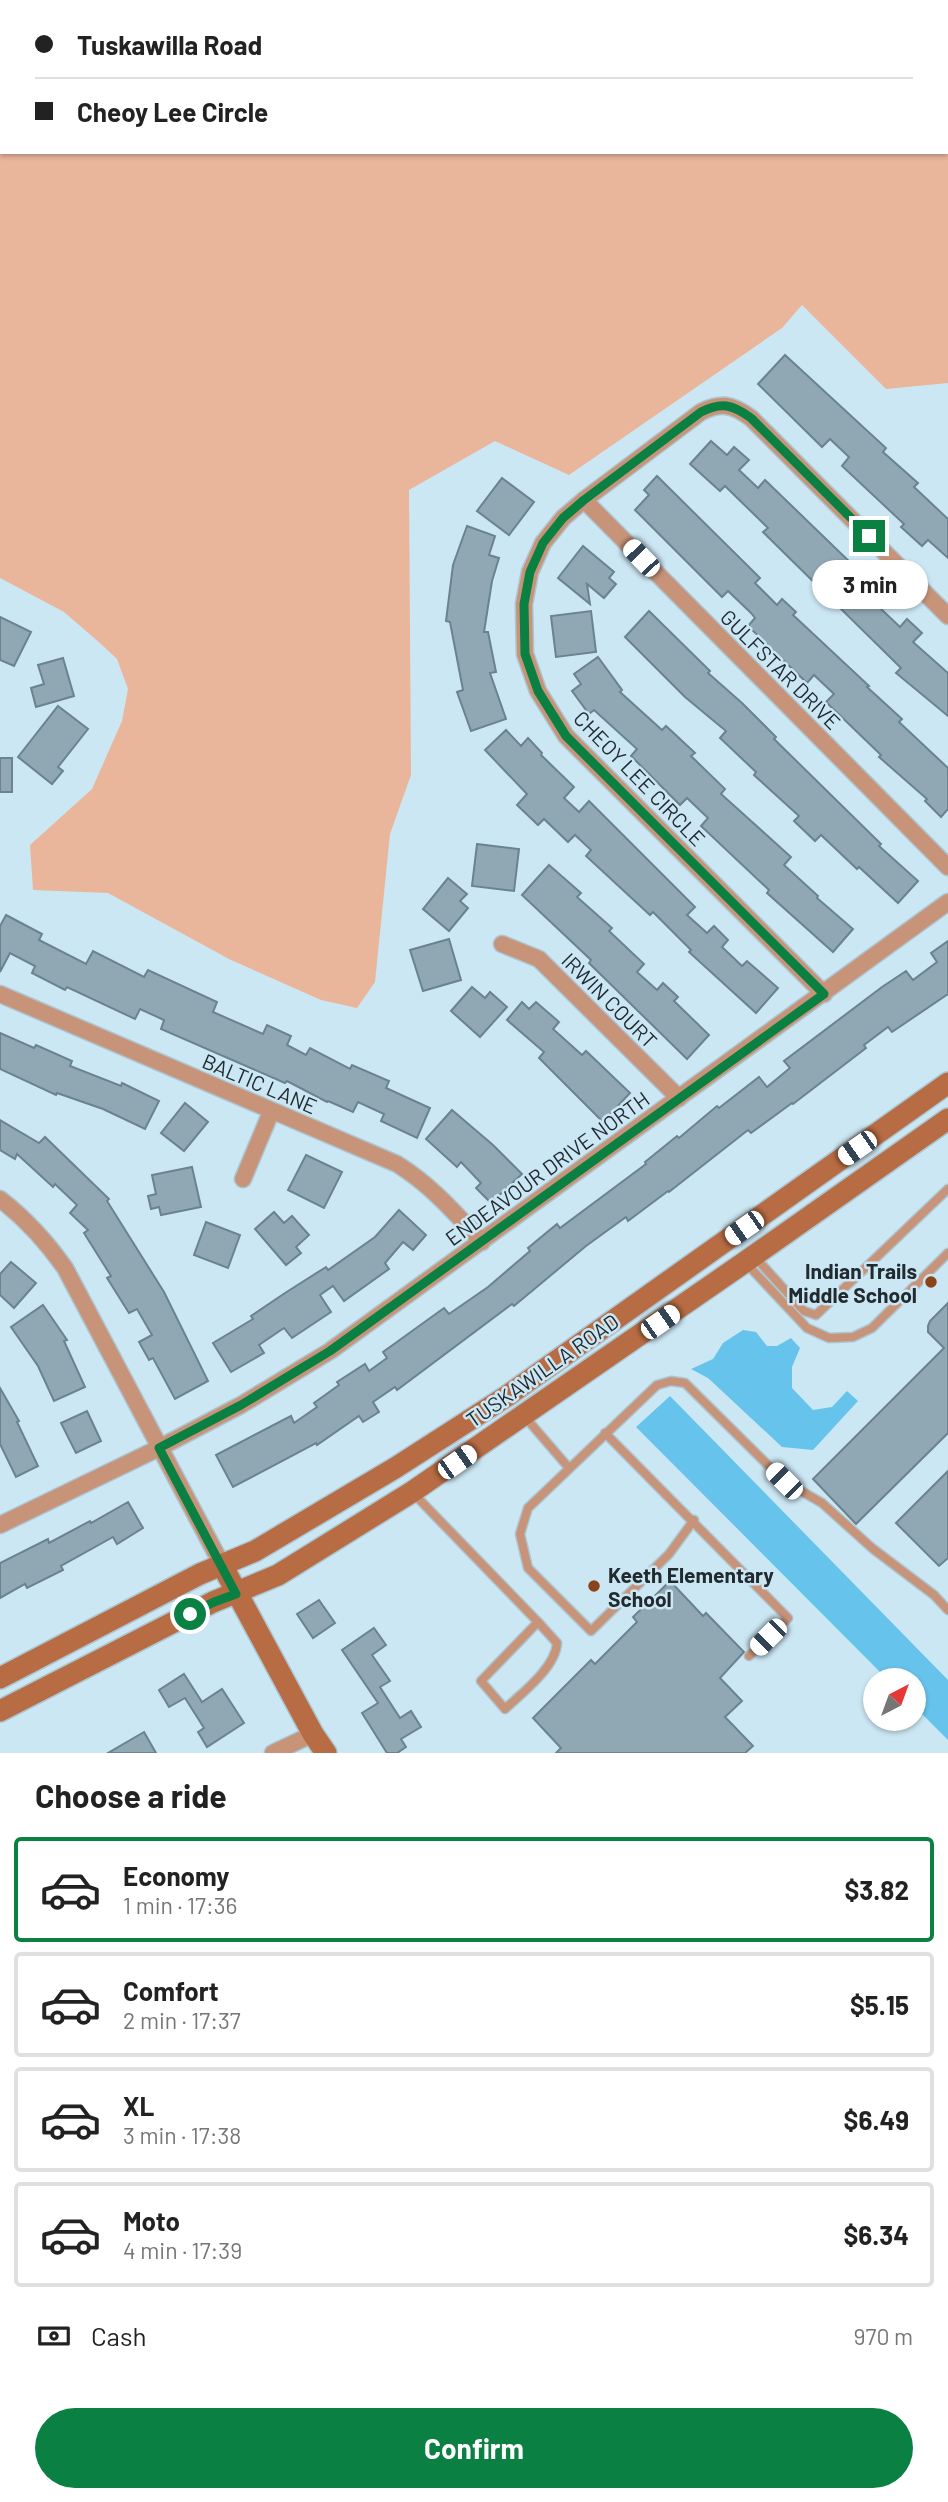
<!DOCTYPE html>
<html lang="en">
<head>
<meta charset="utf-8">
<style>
	:root { --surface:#fff; --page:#f6f6f6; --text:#222; --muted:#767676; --line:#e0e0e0; --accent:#0b8043 }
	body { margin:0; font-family:Barlow,sans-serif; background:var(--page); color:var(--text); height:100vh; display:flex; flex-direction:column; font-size:26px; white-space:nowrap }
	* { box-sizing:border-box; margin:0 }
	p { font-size:23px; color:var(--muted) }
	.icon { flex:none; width:38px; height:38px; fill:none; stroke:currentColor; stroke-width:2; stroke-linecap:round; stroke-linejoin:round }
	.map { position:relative; height:1753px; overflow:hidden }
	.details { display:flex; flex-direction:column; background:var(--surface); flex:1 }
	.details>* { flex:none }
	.guide { position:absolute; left:0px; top:0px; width:948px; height:154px; box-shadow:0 2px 5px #0004; display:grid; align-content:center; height:154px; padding:0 35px; background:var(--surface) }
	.needle { width:46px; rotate:41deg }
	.fabs { position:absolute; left:863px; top:1668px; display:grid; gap:14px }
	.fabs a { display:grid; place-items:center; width:63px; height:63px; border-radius:50%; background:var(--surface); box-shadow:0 2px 5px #0004; font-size:35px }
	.end { position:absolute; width:32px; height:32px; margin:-16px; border:9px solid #0b8043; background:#fff; box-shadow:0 0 0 4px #fff }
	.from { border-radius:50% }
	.bubble { position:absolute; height:49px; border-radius:24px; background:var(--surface); box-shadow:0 2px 5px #0004; font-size:23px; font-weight:700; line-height:49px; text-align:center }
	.car { position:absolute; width:21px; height:42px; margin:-21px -10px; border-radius:9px; box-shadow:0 0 5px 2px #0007; background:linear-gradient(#fff 24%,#345 0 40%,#fff 0 76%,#345 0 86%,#fff 0) }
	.guide b { display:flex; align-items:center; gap:24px; height:66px; font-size:26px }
	.guide b+b { border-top:2px solid var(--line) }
	.guide i { width:18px; height:18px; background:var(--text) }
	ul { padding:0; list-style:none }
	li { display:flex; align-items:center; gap:21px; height:105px; margin:0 14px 10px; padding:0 21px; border:4px solid var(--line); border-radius:7px }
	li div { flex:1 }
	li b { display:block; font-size:26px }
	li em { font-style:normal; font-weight:700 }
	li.active { border-color:var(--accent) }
	li>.icon { width:63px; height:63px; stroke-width:1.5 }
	h2 { padding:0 35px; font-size:32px; line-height:84px }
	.pay { display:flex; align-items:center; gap:18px; height:77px; padding:0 35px; font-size:26px }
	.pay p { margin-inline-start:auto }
	.cta { display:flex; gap:14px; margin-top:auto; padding:14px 35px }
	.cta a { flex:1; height:80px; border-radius:42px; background:var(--accent); color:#fff; font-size:28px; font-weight:700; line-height:80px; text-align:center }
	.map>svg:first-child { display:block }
	.green { fill:#e9b69c; fill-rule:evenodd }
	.water { fill:#66c3eb }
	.building { fill:#8fa8b4; stroke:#6a838e; stroke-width:2 }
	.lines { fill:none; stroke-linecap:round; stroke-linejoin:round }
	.lane-casing { stroke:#adc5d1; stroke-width:11 }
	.street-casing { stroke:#adc5d1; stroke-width:19 }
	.secondary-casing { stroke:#adc5d1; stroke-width:24 }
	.lane { stroke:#c89479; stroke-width:8 }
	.street { stroke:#c89479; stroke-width:16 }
	.secondary { stroke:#b86c43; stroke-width:21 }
	.route { stroke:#0b8043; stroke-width:9 }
	.poi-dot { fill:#89441b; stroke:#cce7f4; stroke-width:2.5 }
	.labels { text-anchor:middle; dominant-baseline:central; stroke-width:5; stroke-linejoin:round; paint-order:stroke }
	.street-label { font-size:21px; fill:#202a2f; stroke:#cce7f4 }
	.poi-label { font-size:21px; font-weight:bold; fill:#202a2f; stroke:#cce7f4; text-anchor:end }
</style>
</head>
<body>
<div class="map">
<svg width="948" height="1753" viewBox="0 0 948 1753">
	<rect width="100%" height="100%" fill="#cce7f4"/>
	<!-- green -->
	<path class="green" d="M 0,0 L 948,0 L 948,383 L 886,389 L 802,305 L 782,328 L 569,475 L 495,441 L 409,490 L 411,775 L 390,834 L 375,982 L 357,1008 L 321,1000 L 229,959 L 108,893 L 33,890 L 30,845 L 92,789 L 122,721 L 128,689 L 117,659 L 101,644 L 64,612 L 0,578 ZM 2,2 L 947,2 L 947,152 L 2,152 Z"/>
	<!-- water -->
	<g class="water">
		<polygon points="743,1330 756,1332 767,1346 777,1346 791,1338 800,1348 792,1367 792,1388 813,1410 832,1407 847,1391 858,1401 813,1450 782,1447 708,1378 691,1369 713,1359 723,1343"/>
		<polygon points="670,1396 948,1680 948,1740 914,1706 914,1680 888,1680 636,1427"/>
	</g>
	<!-- building -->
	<g class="building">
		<polygon points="785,355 886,448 883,452 918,483 914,487 948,519 948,558 928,540 922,546 901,527 904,524 842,466 849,457 830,439 822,447 758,384"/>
		<polygon points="711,441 727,455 734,447 749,460 739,470 758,488 765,480 855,567 853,569 888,599 880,608 900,627 907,619 922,633 913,642 948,673 948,716 896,673 901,668 763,532 768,528 725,486 720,491 690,464"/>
		<polygon points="657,476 760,578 755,583 777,605 782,599 796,612 793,615 869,686 867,687 902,719 899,722 948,768 948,809 941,817 925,801 927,799 879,757 881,755 826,702 834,694 814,675 807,683 748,626 755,618 751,613 728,591 722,597 635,510 649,495 644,490"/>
		<polygon points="502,478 534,502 509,535 477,511"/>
		<polygon points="467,526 495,536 489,555 499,558 492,581 484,632 488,632 496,672 490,673 506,719 471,731 457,692 463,690 450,622 446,621 453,565"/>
		<polygon points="583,546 614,572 609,578 616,584 604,598 587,584 590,604 558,578"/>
		<polygon points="591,611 596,652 556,657 551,616"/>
		<polygon points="649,611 710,671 708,673 742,703 776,737 774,739 881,844 879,846 918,881 898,903 859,867 857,869 821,835 815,841 794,821 799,816 754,775 756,772 720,738 726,731 685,697 625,637"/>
		<polygon points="0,617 31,632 14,666 0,660"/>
		<polygon points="598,657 622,690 620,692 662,730 666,726 695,753 691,756 725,789 721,794 791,857 784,865 818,896 817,898 853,929 833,952 767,893 769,890 701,826 708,818 687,798 680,805 631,756 637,749 594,710 589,714 572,691 581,684 574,674"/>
		<polygon points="63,658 74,696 36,707 31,688 44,684 38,665"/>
		<polygon points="58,706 88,729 58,767 63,771 52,784 18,757"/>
		<polygon points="506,730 521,746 528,738 542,753 541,755 574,787 564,798 579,812 589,801 695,907 687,915 707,933 714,926 728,940 722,947 742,966 747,961 778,988 756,1013 689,952 691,950 653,912 650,915 586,856 591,850 575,835 568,842 544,819 538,825 517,805 527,794 485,750"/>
		<rect x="0" y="758" width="12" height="34"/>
		<polygon points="477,844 519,849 514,891 472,886"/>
		<polygon points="549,865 581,893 577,897 612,928 609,931 644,964 637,972 657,990 663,983 678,997 674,1001 709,1035 687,1059 589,963 591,960 522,895"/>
		<polygon points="448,878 467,894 460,901 468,908 449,931 423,909"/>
		<polygon points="6,915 42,934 39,940 86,964 93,951 144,977 148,970 217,1002 213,1012 263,1034 267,1025 291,1036 287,1045 306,1055 310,1048 350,1069 352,1065 389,1081 386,1088 430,1108 417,1138 381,1121 384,1114 358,1102 353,1112 328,1101 327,1102 287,1081 285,1083 161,1029 164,1020 140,1009 135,1019 67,987 65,990 32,973 35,966 10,953 0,972 0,926"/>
		<polygon points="449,939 461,980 423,991 410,950"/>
		<polygon points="948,941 948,994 892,1032 888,1027 864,1045 866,1048 793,1104 792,1103 751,1133 748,1130 669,1192 668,1191 628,1221 626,1217 586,1246 514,1306 512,1304 397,1390 395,1387 373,1402 379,1412 363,1422 359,1416 317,1445 316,1443 233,1487 216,1455 291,1416 294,1423 317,1407 314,1403 339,1385 337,1382 365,1364 369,1371 387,1358 383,1352 444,1308 449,1314 488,1287 530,1251 528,1248 557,1224 560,1228 646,1164 645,1162 677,1136 679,1138 717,1106 719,1108 759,1077 767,1087 790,1068 784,1061 882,987 906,971 913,980 937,962 931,953"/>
		<polygon points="472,987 485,998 490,992 507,1007 480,1037 451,1011"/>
		<polygon points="522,1002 529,1009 536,1002 559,1022 553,1029 582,1055 586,1051 630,1093 603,1122 539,1058 544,1052 507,1020"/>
		<polygon points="0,1033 34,1048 36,1045 72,1061 70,1066 121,1086 122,1083 159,1101 145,1129 103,1109 57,1093 56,1095 0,1069"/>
		<polygon points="185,1103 208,1122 184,1151 161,1133"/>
		<polygon points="452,1110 493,1145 522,1174 491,1203 476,1188 481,1183 461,1162 457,1167 426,1139"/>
		<polygon points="0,1120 39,1143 45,1137 109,1199 107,1201 164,1292 208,1381 175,1399 153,1358 149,1360 139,1342 152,1335 137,1309 129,1313 107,1278 111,1276 84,1233 88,1230 70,1213 77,1205 55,1184 53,1187 17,1154 15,1159 0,1150"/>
		<polygon points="306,1155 342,1172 324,1208 288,1190"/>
		<polygon points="192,1167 201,1207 161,1215 159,1207 151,1209 148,1196 156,1194 152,1175"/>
		<polygon points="399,1210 426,1235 413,1250 403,1242 385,1263 389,1269 344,1301 333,1286 320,1295 331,1312 292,1338 284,1328 259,1345 264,1353 231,1372 213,1343 253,1319 251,1316 285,1293 326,1267 328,1270 375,1237"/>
		<polygon points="274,1212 284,1223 292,1216 309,1235 296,1247 301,1253 286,1265 255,1229"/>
		<polygon points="206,1222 240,1235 228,1268 194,1255"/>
		<polygon points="11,1262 36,1283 14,1308 0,1295 0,1274"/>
		<polygon points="948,1303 948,1433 856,1524 813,1479 944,1348 928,1332 928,1326 930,1321"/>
		<polygon points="43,1305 67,1340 64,1341 85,1387 54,1401 38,1366 11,1327"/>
		<polygon points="0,1388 19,1421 17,1422 38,1466 16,1477 0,1444"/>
		<polygon points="87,1411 101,1441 76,1453 61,1423"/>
		<polygon points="948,1471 948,1558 939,1566 896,1523"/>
		<polygon points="128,1502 143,1528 117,1544 113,1537 61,1566 63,1570 27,1588 25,1584 0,1598 0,1563 48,1539 49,1543 90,1521 91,1523"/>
		<polygon points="670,1581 703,1616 706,1613 744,1652 720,1678 742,1701 725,1717 753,1746 745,1753 556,1753 561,1748 533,1718 591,1660 595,1664 637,1622 633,1617"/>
		<polygon points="319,1600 335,1623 313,1638 297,1614"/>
		<polygon points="374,1628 386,1645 372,1655 390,1681 380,1687 400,1718 411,1711 421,1727 401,1739 406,1747 397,1753 387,1753 362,1713 378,1703 342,1650"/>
		<polygon points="184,1674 202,1702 222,1689 244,1723 207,1747 198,1732 204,1728 185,1698 169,1707 159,1690"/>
		<polygon points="144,1732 156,1753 108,1753"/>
	</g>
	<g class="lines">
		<defs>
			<g id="lane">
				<polyline points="754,1256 804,1311 816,1315 948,1189"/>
				<polyline points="745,1262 807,1328 829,1338 853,1337 872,1328 948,1253"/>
				<polyline points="525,1417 569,1468"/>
				<polyline points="605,1433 788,1618 749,1656"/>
				<path d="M 414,1494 L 538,1622 L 557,1643 C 556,1667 522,1693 505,1709 L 481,1681 L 538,1622"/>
				<polyline points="694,1520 669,1554 591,1631 528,1568 520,1534 528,1508 657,1385 671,1381 685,1383 784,1481 822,1503 872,1548 934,1595 948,1610"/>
			</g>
			<g id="street">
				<polyline points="584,500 948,867"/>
				<polyline points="502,944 539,959 679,1098"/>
				<path d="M 0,994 L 397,1164 C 431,1185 455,1213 482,1242"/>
				<path d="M 824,994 L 566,736 L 538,691 L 525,654 L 524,604 L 530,572 L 543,543 L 563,518 L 584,500 L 701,412 C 721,402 732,404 751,418 L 948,616"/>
				<polyline points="243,1179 271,1112"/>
				<path d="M 0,1199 C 26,1219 46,1241 65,1268 L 222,1565"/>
				<polyline points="0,1525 159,1448 241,1405 330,1351 948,902"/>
				<polyline points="273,1753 313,1734"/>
			</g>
			<g id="secondary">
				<polyline points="222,1565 313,1734 326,1753"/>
				<polyline points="0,1678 200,1574 255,1551 395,1468 507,1396 948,1083"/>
				<polyline points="0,1711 213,1602 278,1575 412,1492 745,1262 948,1119"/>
			</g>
		</defs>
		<!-- lane casing -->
		<use href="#lane" class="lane-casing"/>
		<!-- street casing -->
		<use href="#street" class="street-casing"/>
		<!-- secondary casing -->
		<use href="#secondary" class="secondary-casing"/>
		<!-- lane -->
		<use href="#lane" class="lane"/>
		<!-- street -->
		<use href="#street" class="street"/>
		<!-- secondary -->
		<use href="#secondary" class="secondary"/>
	</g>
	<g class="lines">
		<!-- route -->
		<path class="route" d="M 190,1614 L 214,1602 L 236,1594 L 159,1448 L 241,1405 L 330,1351 L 824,994 L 566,736 L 538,691 L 525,654 L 524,604 L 530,572 L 543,543 L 563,518 L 584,500 L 701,412 C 721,402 732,404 751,418 L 869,536"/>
	</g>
	<!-- markers -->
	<g class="poi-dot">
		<circle cx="931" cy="1282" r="7"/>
		<circle cx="594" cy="1586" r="7"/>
	</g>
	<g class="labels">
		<!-- street labels -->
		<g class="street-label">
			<text transform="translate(781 669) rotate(45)">GULFSTAR DRIVE</text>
			<text transform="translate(640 778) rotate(46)">CHEOY LEE CIRCLE</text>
			<text transform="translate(610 1000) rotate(45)">IRWIN COURT</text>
			<text transform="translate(260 1083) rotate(23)">BALTIC LANE</text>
			<text transform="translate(547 1168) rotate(-36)">ENDEAVOUR DRIVE NORTH</text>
			<text transform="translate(542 1370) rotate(-35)">TUSKAWILLA ROAD</text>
		</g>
		<!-- poi labels -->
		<g class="poi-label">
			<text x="917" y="1270">Indian Trails<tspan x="917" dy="24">Middle School</tspan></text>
			<text x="608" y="1574" text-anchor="start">Keeth Elementary<tspan x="608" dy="24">School</tspan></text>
		</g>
	</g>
</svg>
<div class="fabs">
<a><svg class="needle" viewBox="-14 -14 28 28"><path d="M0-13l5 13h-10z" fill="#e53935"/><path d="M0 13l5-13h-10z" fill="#767676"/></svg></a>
</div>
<i class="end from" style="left:190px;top:1614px"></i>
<i class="end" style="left:869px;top:536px"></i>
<div class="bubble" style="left:812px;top:560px;width:116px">3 min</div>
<i class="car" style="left:641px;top:558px;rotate:316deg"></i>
<i class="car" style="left:857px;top:1148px;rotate:235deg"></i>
<i class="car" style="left:744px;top:1228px;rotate:235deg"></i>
<i class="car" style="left:660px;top:1322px;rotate:55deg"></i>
<i class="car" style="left:457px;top:1462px;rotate:55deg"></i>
<i class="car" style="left:784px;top:1481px;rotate:315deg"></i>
<i class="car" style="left:768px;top:1637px;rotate:225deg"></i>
<div class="guide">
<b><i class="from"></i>Tuskawilla Road</b>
<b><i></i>Cheoy Lee Circle</b>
</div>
</div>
<section class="details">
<h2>Choose a ride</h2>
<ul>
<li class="active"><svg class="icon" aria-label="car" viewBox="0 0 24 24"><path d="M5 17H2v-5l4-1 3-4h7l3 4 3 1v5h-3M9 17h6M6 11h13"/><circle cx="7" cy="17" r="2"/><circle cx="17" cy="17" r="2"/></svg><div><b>Economy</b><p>1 min · 17:36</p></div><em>$3.82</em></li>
<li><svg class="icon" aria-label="car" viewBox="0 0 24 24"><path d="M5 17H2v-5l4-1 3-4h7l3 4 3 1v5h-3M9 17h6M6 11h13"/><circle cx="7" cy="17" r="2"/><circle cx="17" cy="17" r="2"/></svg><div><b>Comfort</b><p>2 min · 17:37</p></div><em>$5.15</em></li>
<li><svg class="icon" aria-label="car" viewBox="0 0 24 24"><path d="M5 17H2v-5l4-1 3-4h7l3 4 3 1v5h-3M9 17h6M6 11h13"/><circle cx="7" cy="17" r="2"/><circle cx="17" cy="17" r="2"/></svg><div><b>XL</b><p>3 min · 17:38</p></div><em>$6.49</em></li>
<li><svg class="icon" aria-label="car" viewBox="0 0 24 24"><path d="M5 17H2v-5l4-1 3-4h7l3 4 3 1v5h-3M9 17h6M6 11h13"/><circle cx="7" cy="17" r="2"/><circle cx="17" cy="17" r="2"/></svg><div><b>Moto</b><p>4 min · 17:39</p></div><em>$6.34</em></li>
</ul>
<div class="pay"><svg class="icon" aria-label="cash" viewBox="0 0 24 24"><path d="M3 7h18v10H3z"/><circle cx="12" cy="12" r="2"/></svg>Cash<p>970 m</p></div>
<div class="cta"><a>Confirm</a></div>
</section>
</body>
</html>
